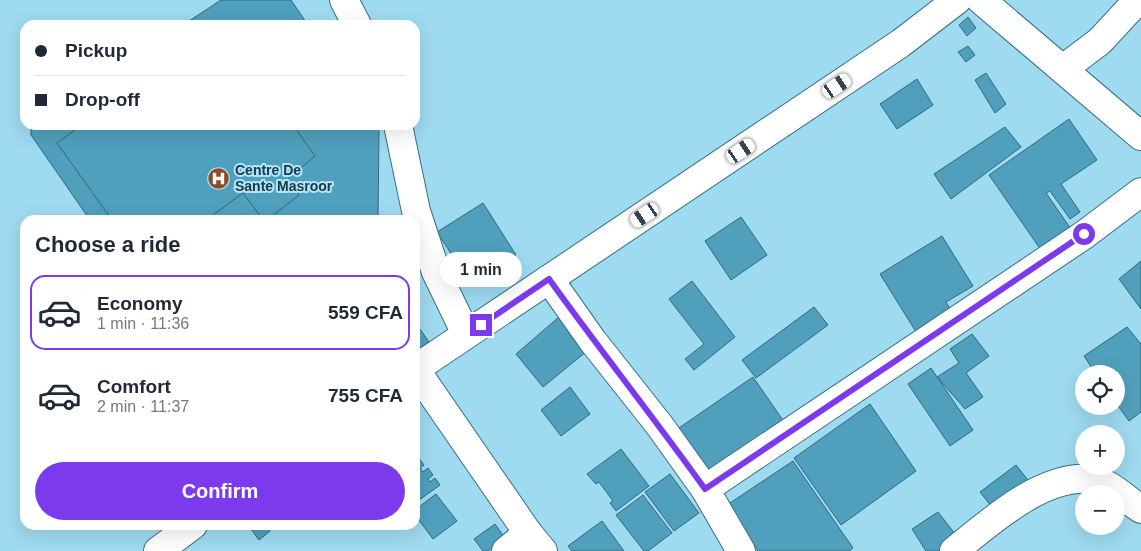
<!DOCTYPE html>
<html lang="en">
<head>
<meta charset="utf-8">
<style>
	:root { --surface:#fff; --page:#f2f2f3; --text:#1f2937; --muted:#747a83; --line:#e0e1e3; --accent:#7c3aed }
	body { margin:0; font-family:Helvetica,sans-serif; background:var(--page); color:var(--text); height:100vh; display:flex; flex-direction:column; font-size:19px; white-space:nowrap }
	* { box-sizing:border-box; margin:0 }
	p { font-size:16px; color:var(--muted) }
	.icon { flex:none; width:28px; height:28px; fill:none; stroke:currentColor; stroke-width:2; stroke-linecap:round; stroke-linejoin:round }
	.map { position:relative; flex:1; overflow:hidden }
	.sheet { position:absolute; left:20px; top:215px; width:400px; height:315px; display:flex; flex-direction:column; background:var(--surface); border-radius:15px; box-shadow:0 5px 20px #0002 }
	.sheet>* { flex:none }
	.top-card { position:absolute; left:20px; top:20px; width:400px; height:110px; border-radius:15px; box-shadow:0 5px 20px #0002; display:grid; align-content:center; height:110px; padding:0 15px; background:var(--surface) }
	.controls { position:absolute; left:1075px; top:365px; display:grid; gap:10px }
	.controls a { display:grid; place-items:center; width:50px; height:50px; border-radius:50%; background:var(--surface); box-shadow:0 5px 20px #0002; font-size:25px }
	.end { position:absolute; width:22px; height:22px; margin:-11px; border:6px solid #7c3aed; background:#fff; box-shadow:0 0 0 2px #fff }
	.from { border-radius:50% }
	.bubble { position:absolute; height:35px; border-radius:18px; background:var(--surface); box-shadow:0 5px 20px #0002; font-size:16px; font-weight:800; line-height:35px; text-align:center }
	.car { position:absolute; width:15px; height:30px; margin:-15px -8px; border-radius:6px; box-shadow:0 0 4px 1px #0007; background:linear-gradient(#fff 24%,#345 0 40%,#fff 0 76%,#345 0 86%,#fff 0) }
	.top-card b { display:flex; align-items:center; gap:18px; height:48px; font-size:19px }
	.top-card b+b { border-top:1px solid var(--line) }
	.top-card i { width:12px; height:12px; background:var(--text) }
	ul { padding:0; list-style:none }
	li { display:flex; align-items:center; gap:15px; height:75px; margin:0 10px 8px; padding:0 5px; border:2px solid transparent; border-radius:15px }
	li div { flex:1 }
	li b { display:block; font-size:19px }
	li em { font-style:normal; font-weight:800 }
	li.on { border-color:var(--accent) }
	li>.icon { width:45px; height:45px; stroke-width:1.5 }
	h2 { padding:0 15px; font-size:22px; line-height:60px }
	.primary-button { display:flex; gap:10px; margin-top:auto; padding:10px 15px }
	.primary-button a { flex:1; height:58px; border-radius:30px; background:var(--accent); color:#fff; font-size:20px; font-weight:800; line-height:58px; text-align:center }
	.map>svg:first-child { display:block }
	.building { fill:#50a0bd; stroke:#30697e }
	.lines { fill:none; stroke-linecap:round; stroke-linejoin:round }
	.minor-casing { stroke:#377085; stroke-width:30 }
	.minor { stroke:#fff; stroke-width:28 }
	.route { stroke:#7c3aed; stroke-width:6 }
	.labels { text-anchor:middle; dominant-baseline:central; stroke-width:4; stroke-linejoin:round; paint-order:stroke }
	.poi-label { font-size:14px; font-weight:bold; fill:#203841; stroke:#abe7fe; text-anchor:start }
</style>
</head>
<body>
<div class="map">
<svg width="1141" height="551" viewBox="0 0 1141 551">
	<rect width="100%" height="100%" fill="#9edaf0"/>
	<!-- building -->
	<g class="building">
		<polygon points="221,0 291,0 308,25 183,25"/>
		<polygon points="968,17 976,28 967,36 959,25"/>
		<polygon points="968,46 975,55 966,62 958,52"/>
		<polygon points="986,73 1006,104 995,113 975,80"/>
		<polygon points="917,79 933,105 897,129 880,104"/>
		<polygon points="1069,119 1097,160 1061,184 1080,212 1070,219 1050,191 1046,193 1071,229 1041,250 989,175"/>
		<polygon points="31,125 377,125 379,127 378,220 90,220 31,135"/>
		<polygon points="82,125 293,125 315,156 288,179 299,195 267,220 263,220 243,193 206,220 112,220 57,143"/>
		<polygon points="1005,127 1021,147 951,199 934,174"/>
		<polygon points="483,203 516,255 471,284 437,232"/>
		<polygon points="741,217 767,255 731,280 705,241"/>
		<polygon points="942,236 973,286 946,302 953,314 918,335 880,274"/>
		<polygon points="1141,261 1141,309 1119,279"/>
		<polygon points="692,281 735,337 694,370 685,359 704,344 669,299"/>
		<polygon points="814,307 828,325 756,378 742,360"/>
		<polygon points="559,317 587,351 543,387 516,354"/>
		<polygon points="415,322 429,342 415,351"/>
		<polygon points="1127,327 1141,344 1141,412 1129,421 1116,403 1116,374 1096,374 1084,356"/>
		<polygon points="972,334 989,356 966,373 983,397 965,409 937,377 959,363 950,349"/>
		<polygon points="931,368 973,430 950,446 908,384"/>
		<polygon points="753,377 787,426 711,480 676,430"/>
		<polygon points="570,387 590,414 561,436 541,410"/>
		<polygon points="870,404 916,471 841,525 794,458"/>
		<polygon points="621,449 649,486 616,511 610,503 613,501 599,482 596,484 587,474"/>
		<polygon points="418,457 424,465 420,468 423,472 428,468 433,475 428,479 430,482 435,478 440,485 415,503 415,460"/>
		<polygon points="793,461 853,548 849,551 758,551 727,505"/>
		<polygon points="1016,465 1031,484 995,511 980,492"/>
		<polygon points="670,474 699,513 674,531 645,492"/>
		<polygon points="436,494 457,521 433,539 415,515 415,510"/>
		<polygon points="643,495 672,533 648,551 644,551 616,515"/>
		<polygon points="938,512 959,539 943,551 926,551 912,529"/>
		<polygon points="602,521 624,551 572,551 568,546"/>
		<polygon points="495,524 505,538 488,551 483,551 474,539"/>
		<polygon points="256,525 265,525 270,531 259,540 251,529"/>
	</g>
	<g class="lines">
		<defs>
			<g id="minor">
				<polyline points="344,0 357,25"/>
				<polyline points="981,0 1141,136"/>
				<polyline points="1063,69 1100,41 1138,0"/>
				<polyline points="398,125 416,211 436,272 466,334"/>
				<polyline points="549,279 592,340 660,426 705,489 741,551"/>
				<polyline points="415,369 901,43 957,0"/>
				<polyline points="415,369 528,533 543,551"/>
				<polyline points="705,489 1084,235 1141,192"/>
				<polyline points="158,551 193,525"/>
				<polyline points="506,551 528,533"/>
				<path d="M 954,551 C 989,523 1040,476 1088,479 C 1108,480 1125,499 1141,509"/>
			</g>
		</defs>
		<!-- minor casing -->
		<use href="#minor" class="minor-casing"/>
		<!-- minor -->
		<use href="#minor" class="minor"/>
	</g>
	<g class="lines">
		<!-- route -->
		<path class="route" d="M 481,325 L 549,279 C 600,350 654,418 705,489 L 1084,234"/>
	</g>
	<!-- icons -->
	<defs>
		<symbol id="hospital-disc" viewBox="-11 -11 22 22"><circle r="9.5" fill="#904826" stroke="#abe7fe"/><path d="M-5-5h3v3.5h4V-5h3V5h-3V1.5h-4V5h-3Z" fill="#fff"/></symbol>
	</defs>
	<g fill-rule="evenodd">
		<use href="#hospital-disc" x="206" y="166" width="25" height="25"/>
	</g>
	<g class="labels">
		<!-- poi labels -->
		<g class="poi-label">
			<text x="235" y="170">Centre De<tspan x="235" dy="16">Sante Masroor</tspan></text>
		</g>
	</g>
</svg>
<div class="controls">
<a><svg class="icon" aria-label="locate" viewBox="0 0 24 24"><circle cx="12" cy="12" r="6"/><path d="M12 2v4M12 18v4M2 12h4M18 12h4"/></svg></a>
<a>+</a>
<a>−</a>
</div>
<i class="end from" style="left:1084px;top:234px"></i>
<i class="end" style="left:481px;top:325px"></i>
<div class="bubble" style="left:440px;top:252px;width:82px">1 min</div>
<i class="car" style="left:837px;top:86px;rotate:56deg"></i>
<i class="car" style="left:741px;top:151px;rotate:56deg"></i>
<i class="car" style="left:645px;top:215px;rotate:236deg"></i>
<div class="top-card">
<b><i class="from"></i>Pickup</b>
<b><i></i>Drop-off</b>
</div>
<section class="sheet">
<h2>Choose a ride</h2>
<ul>
<li class="on"><svg class="icon" aria-label="car" viewBox="0 0 24 24"><path d="M5 17H2v-5l4-1 3-4h7l3 4 3 1v5h-3M9 17h6M6 11h13"/><circle cx="7" cy="17" r="2"/><circle cx="17" cy="17" r="2"/></svg><div><b>Economy</b><p>1 min · 11:36</p></div><em>559 CFA</em></li>
<li><svg class="icon" aria-label="car" viewBox="0 0 24 24"><path d="M5 17H2v-5l4-1 3-4h7l3 4 3 1v5h-3M9 17h6M6 11h13"/><circle cx="7" cy="17" r="2"/><circle cx="17" cy="17" r="2"/></svg><div><b>Comfort</b><p>2 min · 11:37</p></div><em>755 CFA</em></li>
</ul>
<div class="primary-button"><a>Confirm</a></div>
</section>
</div>
</body>
</html>
